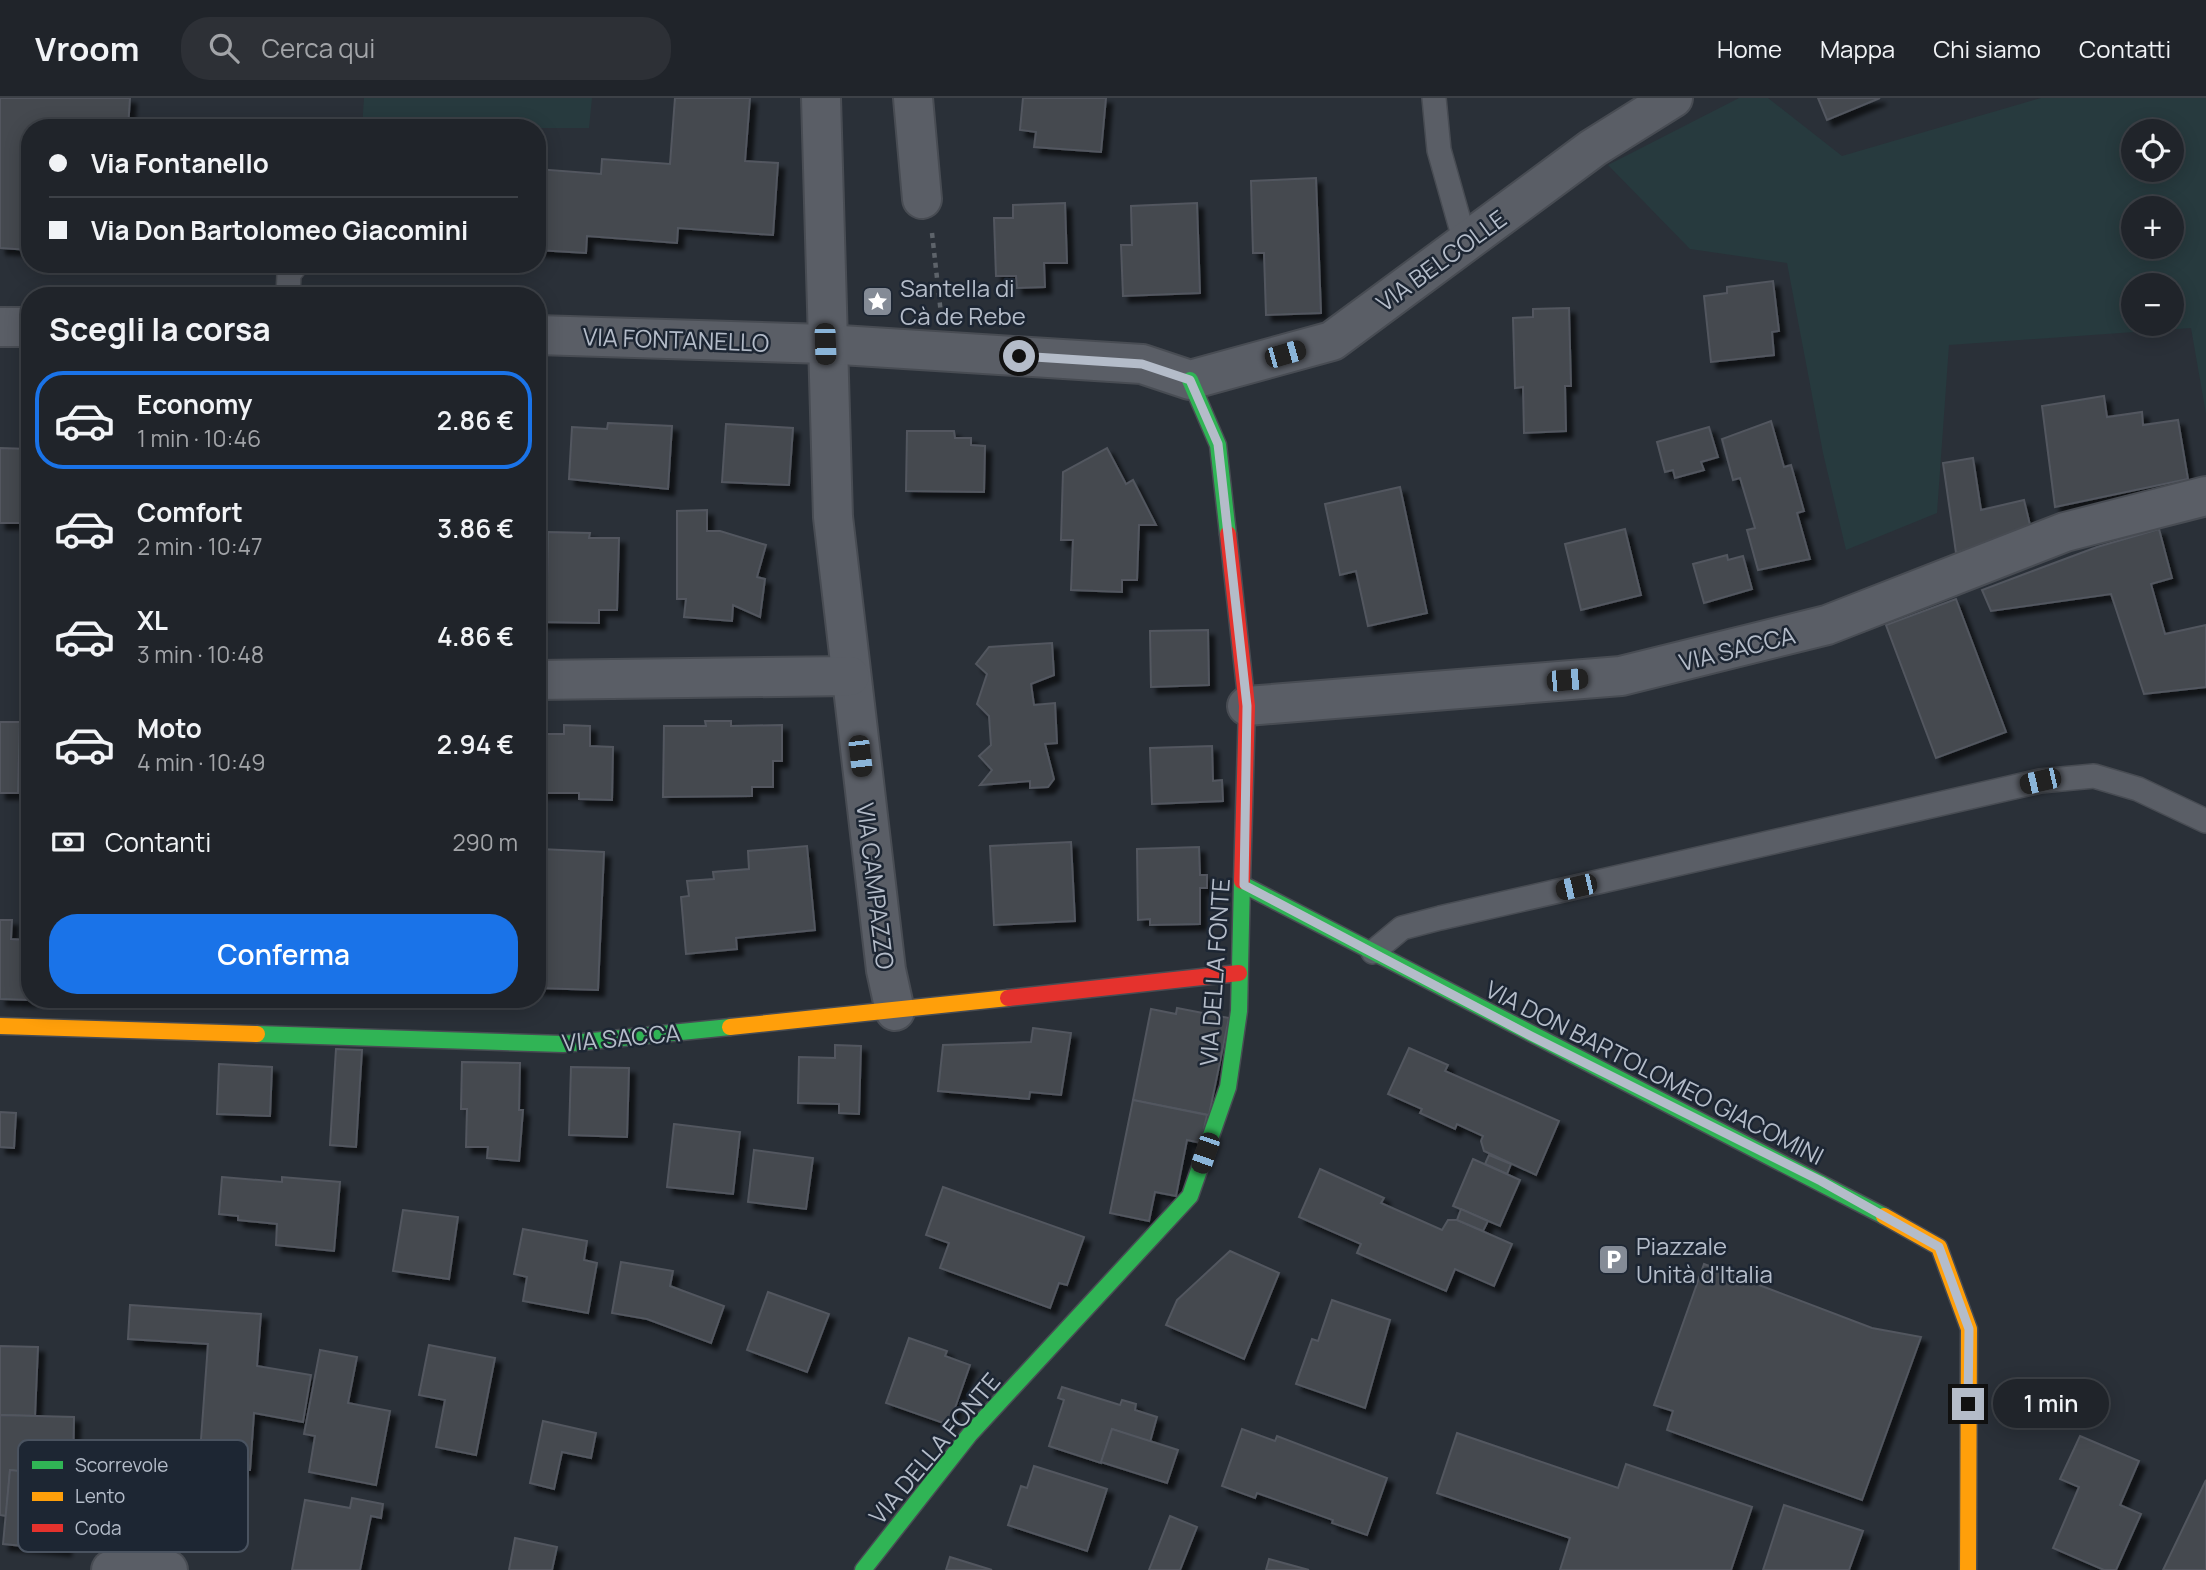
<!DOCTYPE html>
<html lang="it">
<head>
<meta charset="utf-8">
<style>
	:root { --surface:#20242a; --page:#2d3036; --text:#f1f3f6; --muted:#a2a4a8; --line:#3d4147; --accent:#1a73e8 }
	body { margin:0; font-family:Manrope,sans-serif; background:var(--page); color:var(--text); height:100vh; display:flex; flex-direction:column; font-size:26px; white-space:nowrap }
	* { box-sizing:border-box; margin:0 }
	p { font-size:23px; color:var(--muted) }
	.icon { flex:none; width:38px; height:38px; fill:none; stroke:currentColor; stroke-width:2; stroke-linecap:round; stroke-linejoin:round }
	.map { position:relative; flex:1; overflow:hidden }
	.panel { position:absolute; left:21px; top:189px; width:525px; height:721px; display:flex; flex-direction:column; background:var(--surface); border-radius:28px; box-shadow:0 4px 18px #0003,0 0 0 2px var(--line) }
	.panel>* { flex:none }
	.hud { position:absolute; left:21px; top:21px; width:525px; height:154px; border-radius:28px; box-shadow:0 4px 18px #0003,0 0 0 2px var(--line); display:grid; align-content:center; height:154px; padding:0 28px; background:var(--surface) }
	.buttons { position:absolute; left:2121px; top:21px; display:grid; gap:14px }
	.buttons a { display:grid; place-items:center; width:63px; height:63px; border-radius:50%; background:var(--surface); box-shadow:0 4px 18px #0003,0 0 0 2px var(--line); font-size:35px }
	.end { position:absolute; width:32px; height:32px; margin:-16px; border:9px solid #b4bcc9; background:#111; box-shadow:0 0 0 4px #111 }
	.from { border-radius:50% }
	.bubble { position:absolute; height:49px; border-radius:24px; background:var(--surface); box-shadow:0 4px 18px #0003,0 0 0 2px var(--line); font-size:23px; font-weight:600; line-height:49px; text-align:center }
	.car { position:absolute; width:21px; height:42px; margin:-21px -10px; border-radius:9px; box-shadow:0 0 5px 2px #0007; background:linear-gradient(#222 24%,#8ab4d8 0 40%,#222 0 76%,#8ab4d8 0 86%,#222 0) }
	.hud b { display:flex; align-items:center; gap:24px; height:66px; font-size:26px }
	.hud b+b { border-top:2px solid var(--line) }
	.hud i { width:18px; height:18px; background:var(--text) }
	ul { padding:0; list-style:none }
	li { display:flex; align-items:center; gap:21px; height:98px; margin:0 14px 10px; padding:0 14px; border:4px solid transparent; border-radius:28px }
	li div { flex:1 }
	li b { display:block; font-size:26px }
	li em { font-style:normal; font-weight:600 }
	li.on { border-color:var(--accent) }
	li>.icon { width:63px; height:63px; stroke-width:1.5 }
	h2 { padding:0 28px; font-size:32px; line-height:84px }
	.pay { display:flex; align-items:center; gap:18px; height:77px; padding:0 28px; font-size:26px }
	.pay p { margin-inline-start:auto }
	.action { display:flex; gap:14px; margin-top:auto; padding:14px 28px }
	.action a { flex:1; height:80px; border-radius:28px; background:var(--accent); color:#fff; font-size:28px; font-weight:600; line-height:80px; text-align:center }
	header { display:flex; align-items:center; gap:42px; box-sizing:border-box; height:98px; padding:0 35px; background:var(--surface); border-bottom:2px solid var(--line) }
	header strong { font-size:33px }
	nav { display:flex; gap:38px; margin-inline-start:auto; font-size:24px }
	.search { width:490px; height:63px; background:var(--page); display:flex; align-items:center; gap:18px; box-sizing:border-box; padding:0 24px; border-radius:28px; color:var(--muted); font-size:26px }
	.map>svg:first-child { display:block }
	.green { fill:#273a3e; fill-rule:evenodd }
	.building { fill:#444950; stroke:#52575f; stroke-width:2; filter:url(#shadow) }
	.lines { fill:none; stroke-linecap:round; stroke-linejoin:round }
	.lane-casing { stroke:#484c53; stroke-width:26 }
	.street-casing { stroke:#484c53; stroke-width:42 }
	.fast-casing { stroke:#484c53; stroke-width:19 }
	.slow-casing { stroke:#484c53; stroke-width:19 }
	.jam-casing { stroke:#484c53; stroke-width:19 }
	.path { stroke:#5d636a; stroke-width:4.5; stroke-dasharray:5 5; stroke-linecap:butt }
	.lane { stroke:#5a5e66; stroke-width:23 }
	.street { stroke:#5a5e66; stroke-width:38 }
	.fast { stroke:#30b455; stroke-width:16 }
	.slow { stroke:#ff9f0a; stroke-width:16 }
	.jam { stroke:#e5322d; stroke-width:16 }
	.route { stroke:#b4bcc9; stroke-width:9 }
	.labels { text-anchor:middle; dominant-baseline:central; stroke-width:5; stroke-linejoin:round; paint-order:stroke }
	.street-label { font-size:24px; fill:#b4bcc9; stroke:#1d2633 }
	.poi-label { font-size:24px; fill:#b4bcc9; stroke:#1d2633; text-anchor:start }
	.key { fill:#1d2633; stroke:#4a5360; stroke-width:2 }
	.key-label { font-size:19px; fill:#b4bcc9 }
</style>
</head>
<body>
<header>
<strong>Vroom</strong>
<div class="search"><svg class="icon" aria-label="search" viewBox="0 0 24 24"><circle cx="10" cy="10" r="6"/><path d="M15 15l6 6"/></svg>Cerca qui</div>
<nav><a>Home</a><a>Mappa</a><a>Chi siamo</a><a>Contatti</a></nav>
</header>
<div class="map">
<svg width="2206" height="1472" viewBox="0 0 2206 1472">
	<defs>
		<filter id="shadow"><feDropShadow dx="6" dy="6" stdDeviation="2" flood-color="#0009"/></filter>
	</defs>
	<rect width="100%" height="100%" fill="#2a3038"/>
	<!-- green -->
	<g class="green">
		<polygon points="364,0 592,0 589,30 362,30"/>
		<path d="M 1739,0 L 1768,0 L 1842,58 L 2041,0 L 2206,0 L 2206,316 L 2191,230 L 1949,247 L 1937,415 L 1846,452 L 1823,355 L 1787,165 L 1690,151 L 1608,67 ZM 2133,33 L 2172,33 L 2172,72 L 2133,72 ZM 2133,110 L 2172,110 L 2172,149 L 2133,149 ZM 2133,187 L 2172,187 L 2172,226 L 2133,226 Z"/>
	</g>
	<!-- building -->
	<g class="building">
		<polygon points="0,0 130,0 128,30 30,30 30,152 0,150"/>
		<polygon points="675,0 750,0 745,63 778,65 773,137 678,130 677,145 587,138 586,155 537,152 537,71 601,76 602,61 670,66"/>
		<polygon points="1023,0 1106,0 1101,54 1034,49 1036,34 1020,32"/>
		<polygon points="1818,0 1880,0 1827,22"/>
		<polygon points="1316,80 1321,215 1266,217 1264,155 1253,155 1251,83"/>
		<polygon points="1065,105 1067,165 1044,165 1045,189 1017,190 1016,178 996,178 994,120 1013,120 1013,107"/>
		<polygon points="1197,105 1200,195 1123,198 1121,147 1132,147 1131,108"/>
		<polygon points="1773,183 1779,233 1772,234 1774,257 1711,264 1704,198 1727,195 1727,189"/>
		<polygon points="1569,210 1571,288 1565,288 1566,333 1524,335 1523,289 1515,290 1513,220 1533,219 1533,211"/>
		<polygon points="2104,298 2107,319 2142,314 2143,327 2178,322 2188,381 2055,409 2042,308"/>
		<polygon points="1771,323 1784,369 1791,367 1804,413 1797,415 1810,461 1758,472 1747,432 1755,430 1740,380 1733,382 1722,341"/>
		<polygon points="608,325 672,328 668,391 569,381 572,329 607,331"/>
		<polygon points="726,326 793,330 789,387 722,384"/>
		<polygon points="1709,329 1718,359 1701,364 1704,372 1675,380 1673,372 1665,374 1657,344"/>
		<polygon points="907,333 954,333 955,340 971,340 971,347 985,348 984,394 906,393"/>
		<polygon points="0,350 28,351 25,425 0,425"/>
		<polygon points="1107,350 1126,386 1133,382 1156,427 1139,427 1137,482 1122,482 1122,494 1071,492 1073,442 1061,442 1063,374"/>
		<polygon points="1973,360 1981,412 2024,402 2031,431 1956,455 1943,365"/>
		<polygon points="1400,389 1427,515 1368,528 1356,473 1340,477 1325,406"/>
		<polygon points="707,412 707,433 720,433 766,447 757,479 765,481 760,519 733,507 732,523 684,519 686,501 677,501 677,413"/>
		<polygon points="1625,431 1641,497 1581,512 1565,446"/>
		<polygon points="2159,431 2172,480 2151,486 2165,536 2206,527 2206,589 2144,596 2111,496 1991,513 1982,492 2097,449"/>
		<polygon points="548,434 590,435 589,440 619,440 617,512 599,512 599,525 537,524 537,481 547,481"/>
		<polygon points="1727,457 1728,462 1743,458 1752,491 1704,505 1693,466"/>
		<polygon points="1956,501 2006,634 1936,660 1886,527"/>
		<polygon points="1208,532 1209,587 1151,589 1150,533"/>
		<polygon points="1052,545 1054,577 1031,586 1034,607 1055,605 1057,645 1045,646 1054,681 1048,689 1030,690 1030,683 980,687 992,672 979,658 991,647 989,618 977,606 987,576 976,566 989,549"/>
		<polygon points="705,623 731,623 731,628 782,627 782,663 773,663 773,689 752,689 752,698 663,699 664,628 706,628"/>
		<polygon points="0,624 20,624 18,695 0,695"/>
		<polygon points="564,627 590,628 590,648 613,649 612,702 579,701 579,695 537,695 537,631 542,631 542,636 564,636"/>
		<polygon points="1212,648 1213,683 1222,682 1223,703 1152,706 1150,650"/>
		<polygon points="1071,744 1075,823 994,827 990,748"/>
		<polygon points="807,748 815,832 736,840 737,851 686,856 681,799 689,798 687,783 714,781 713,774 749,771 748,753"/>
		<polygon points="1199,749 1200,777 1207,777 1207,790 1200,790 1200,826 1150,827 1150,821 1138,822 1137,751"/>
		<polygon points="540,751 604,754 598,892 537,890"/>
		<polygon points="0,822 12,822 11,841 30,842 31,902 0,901"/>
		<polygon points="1177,910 1229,920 1209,1017 1133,1002 1151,911 1176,916"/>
		<polygon points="1033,930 1071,935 1061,997 1030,994 1029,1001 938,993 943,947 1031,944"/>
		<polygon points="835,947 861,948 859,1016 839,1015 839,1006 798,1005 799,959 835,960"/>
		<polygon points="1409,950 1448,967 1445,973 1559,1023 1536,1077 1484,1053 1481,1043 1483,1038 1457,1026 1455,1031 1420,1015 1422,1011 1388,996"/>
		<polygon points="336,951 362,952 356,1049 330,1047"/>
		<polygon points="462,964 520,965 519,1012 523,1012 519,1063 487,1060 488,1049 466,1049 467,1011 461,1011"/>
		<polygon points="219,966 272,969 270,1018 217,1016"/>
		<polygon points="571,969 629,970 627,1039 569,1037"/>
		<polygon points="1133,1002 1207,1017 1201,1045 1187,1042 1176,1098 1155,1094 1149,1123 1110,1115"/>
		<polygon points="0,1014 16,1015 14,1050 0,1049"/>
		<polygon points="674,1026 740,1034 733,1096 667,1089"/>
		<polygon points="754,1052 813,1060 806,1111 748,1104"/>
		<polygon points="1489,1057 1511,1066 1507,1076 1485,1066"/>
		<polygon points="1473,1061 1520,1082 1500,1128 1453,1108"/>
		<polygon points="1320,1071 1384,1100 1381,1105 1442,1132 1448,1122 1457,1122 1512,1146 1494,1188 1455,1171 1446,1193 1357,1155 1361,1146 1299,1119"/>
		<polygon points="222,1079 282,1084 282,1079 340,1084 334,1153 276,1147 277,1126 238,1122 238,1118 219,1116"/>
		<polygon points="943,1089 1084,1139 1067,1187 1059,1185 1050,1210 940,1170 949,1145 926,1137"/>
		<polygon points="1461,1111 1488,1123 1483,1133 1457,1122"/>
		<polygon points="403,1112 458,1119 449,1181 393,1173"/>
		<polygon points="523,1131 587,1143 584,1162 597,1165 588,1215 523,1203 527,1179 514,1176"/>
		<polygon points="1230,1153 1279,1175 1244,1261 1166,1227 1177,1202"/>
		<polygon points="621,1164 673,1173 670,1188 724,1208 711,1245 647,1221 612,1215"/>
		<polygon points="1704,1166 1872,1230 1921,1239 1862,1402 1667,1332 1673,1313 1654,1307"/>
		<polygon points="768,1194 829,1216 807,1274 747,1252"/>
		<polygon points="1332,1202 1390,1222 1365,1310 1296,1286 1312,1241 1318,1243"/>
		<polygon points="130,1207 261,1216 257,1268 311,1277 303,1324 254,1315 250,1372 199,1369 208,1246 128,1241"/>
		<polygon points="909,1240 947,1253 945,1258 970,1267 949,1327 886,1305"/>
		<polygon points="429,1247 495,1260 476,1357 436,1349 445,1302 419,1297"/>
		<polygon points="0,1248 38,1249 35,1318 0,1317"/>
		<polygon points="320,1252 357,1259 348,1305 390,1313 376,1387 309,1374 315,1338 304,1336"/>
		<polygon points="1062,1289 1120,1307 1122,1302 1136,1306 1135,1312 1157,1319 1150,1344 1112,1331 1101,1365 1049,1348 1064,1302 1058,1300"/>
		<polygon points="0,1317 74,1319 73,1379 10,1372 6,1418 0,1417"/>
		<polygon points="543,1323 596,1335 591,1360 562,1354 554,1391 530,1385"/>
		<polygon points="1112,1331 1178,1352 1167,1385 1101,1364"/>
		<polygon points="1242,1331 1275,1343 1277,1338 1387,1380 1367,1437 1332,1425 1333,1422 1257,1395 1255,1400 1222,1388"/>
		<polygon points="1457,1335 1618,1390 1626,1366 1752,1409 1731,1472 1560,1472 1570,1440 1437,1395"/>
		<polygon points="2080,1338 2139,1363 2120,1407 2141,1416 2116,1472 2104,1472 2053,1450 2079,1389 2060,1381"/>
		<polygon points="1034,1368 1107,1391 1087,1453 1008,1427 1021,1388 1027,1390"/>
		<polygon points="10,1372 73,1379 65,1452 3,1446"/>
		<polygon points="2206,1382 2206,1472 2163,1472"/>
		<polygon points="352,1400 383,1406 381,1420 371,1418 360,1472 292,1472 305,1402 350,1410"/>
		<polygon points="1784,1407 1863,1433 1849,1472 1763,1472"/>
		<polygon points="1170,1418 1197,1429 1180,1472 1149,1472"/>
		<polygon points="515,1440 557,1449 552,1472 509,1472"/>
		<polygon points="950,1459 992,1472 946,1472"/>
		<polygon points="1269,1461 1309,1472 1266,1472"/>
	</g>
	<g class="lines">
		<defs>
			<g id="lane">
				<polyline points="1434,0 1439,52 1465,144"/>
				<polyline points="288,198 289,176 297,166"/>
				<polyline points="1373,854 1402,830 1440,820 2040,683 2094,678 2138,691 2206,723"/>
			</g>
			<g id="street">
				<polyline points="821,0 833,419 886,872 895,913"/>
				<polyline points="913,0 922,101"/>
				<polyline points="0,229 30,229"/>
				<polyline points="537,237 825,246 1142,266 1190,282 1332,243 1593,50 1673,0"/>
				<polyline points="537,582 850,578"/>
				<polyline points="1247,608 1621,578 1827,527 2065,434 2206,398"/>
				<polyline points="111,1472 168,1472"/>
			</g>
			<g id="fast">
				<polyline points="1190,282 1218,347 1228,436"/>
				<polyline points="1244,787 1884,1118"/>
				<polyline points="257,936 563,946 730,929"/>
				<polyline points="863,1472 970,1336 1190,1098 1228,989 1239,913 1242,783"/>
			</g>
			<g id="slow">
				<polyline points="0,928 257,936"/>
				<polyline points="730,929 1008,900"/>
				<polyline points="1884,1118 1939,1149 1969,1231 1968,1472"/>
			</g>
			<g id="jam">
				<polyline points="1228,436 1247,608 1242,783"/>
				<polyline points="1008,900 1239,875"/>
			</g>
		</defs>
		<!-- lane casing -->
		<use href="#lane" class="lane-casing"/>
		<!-- street casing -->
		<use href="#street" class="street-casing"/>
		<!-- fast casing -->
		<use href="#fast" class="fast-casing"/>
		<!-- slow casing -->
		<use href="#slow" class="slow-casing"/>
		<!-- jam casing -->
		<use href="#jam" class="jam-casing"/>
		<!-- path -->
		<polyline class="path" points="932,135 941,216"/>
		<!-- lane -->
		<use href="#lane" class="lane"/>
		<!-- street -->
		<use href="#street" class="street"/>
		<!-- fast -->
		<use href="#fast" class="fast"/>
		<!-- slow -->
		<use href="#slow" class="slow"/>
		<!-- jam -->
		<use href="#jam" class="jam"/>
	</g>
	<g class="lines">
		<!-- route -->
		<polyline class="route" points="1019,258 1142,266 1190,282 1218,346 1247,608 1244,787 1531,938 1821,1083 1939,1149 1969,1231 1968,1306"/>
	</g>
	<!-- icons -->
	<defs>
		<symbol id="sight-square" viewBox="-11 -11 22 22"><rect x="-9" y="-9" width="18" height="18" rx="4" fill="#848b96" stroke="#1d2633"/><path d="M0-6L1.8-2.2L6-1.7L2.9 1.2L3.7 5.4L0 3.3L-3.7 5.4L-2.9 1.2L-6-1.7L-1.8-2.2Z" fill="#fff"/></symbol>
		<symbol id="parking-square" viewBox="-11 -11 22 22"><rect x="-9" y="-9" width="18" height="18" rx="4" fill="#848b96" stroke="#1d2633"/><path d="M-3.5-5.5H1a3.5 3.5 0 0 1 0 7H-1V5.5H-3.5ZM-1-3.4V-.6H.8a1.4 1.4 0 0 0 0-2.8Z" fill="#fff"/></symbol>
	</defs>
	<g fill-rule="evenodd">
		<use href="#sight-square" x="860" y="186" width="35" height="35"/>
		<use href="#parking-square" x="1596" y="1144" width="35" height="35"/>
	</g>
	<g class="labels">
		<!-- street labels -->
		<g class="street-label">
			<text transform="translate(1441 162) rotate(-36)">VIA BELCOLLE</text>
			<text transform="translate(676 241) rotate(2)">VIA FONTANELLO</text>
			<text transform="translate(1737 550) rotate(-14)">VIA SACCA</text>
			<text transform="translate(876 788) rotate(83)">VIA CAMPAZZO</text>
			<text transform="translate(1214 874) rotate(-86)">VIA DELLA FONTE</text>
			<text transform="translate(621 939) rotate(-5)">VIA SACCA</text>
			<text transform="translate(1655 974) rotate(27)">VIA DON BARTOLOMEO GIACOMINI</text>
			<text transform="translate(934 1350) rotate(-50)">VIA DELLA FONTE</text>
		</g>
		<!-- poi labels -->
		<g class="poi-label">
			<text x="900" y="189">Santella di<tspan x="900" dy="28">Cà de Rebe</tspan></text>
			<text x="1636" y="1147">Piazzale<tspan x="1636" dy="28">Unità d'Italia</tspan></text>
		</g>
	</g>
	<!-- legend -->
	<rect x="18" y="1342" width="230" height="112" rx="10" class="key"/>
	<rect x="32" y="1363" width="31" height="8" fill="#30b455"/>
	<rect x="32" y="1394" width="31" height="9" fill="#ff9f0a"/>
	<rect x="32" y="1426" width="31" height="8" fill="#e5322d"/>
	<g class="key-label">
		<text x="75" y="1374">Scorrevole</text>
		<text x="75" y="1405">Lento</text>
		<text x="75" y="1437">Coda</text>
	</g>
</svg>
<div class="buttons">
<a><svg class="icon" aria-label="locate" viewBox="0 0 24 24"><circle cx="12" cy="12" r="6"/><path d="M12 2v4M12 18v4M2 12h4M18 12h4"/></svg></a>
<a>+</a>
<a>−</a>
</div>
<i class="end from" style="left:1019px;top:258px"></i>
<i class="end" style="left:1968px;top:1306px"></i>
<div class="bubble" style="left:1993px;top:1281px;width:116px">1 min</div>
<i class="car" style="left:825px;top:246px;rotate:178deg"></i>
<i class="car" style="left:1285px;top:256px;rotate:74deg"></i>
<i class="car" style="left:1567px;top:582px;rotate:85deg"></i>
<i class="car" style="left:860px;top:658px;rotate:173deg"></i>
<i class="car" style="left:2040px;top:683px;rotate:257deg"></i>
<i class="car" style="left:1576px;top:789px;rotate:257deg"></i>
<i class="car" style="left:1205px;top:1055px;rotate:199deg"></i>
<div class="hud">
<b><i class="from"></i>Via Fontanello</b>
<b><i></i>Via Don Bartolomeo Giacomini</b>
</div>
<section class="panel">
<h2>Scegli la corsa</h2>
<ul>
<li class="on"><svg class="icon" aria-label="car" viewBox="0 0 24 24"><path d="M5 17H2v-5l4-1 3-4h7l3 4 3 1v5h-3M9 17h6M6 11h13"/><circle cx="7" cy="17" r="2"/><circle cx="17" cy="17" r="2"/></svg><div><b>Economy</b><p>1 min · 10:46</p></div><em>2.86 €</em></li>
<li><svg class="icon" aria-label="car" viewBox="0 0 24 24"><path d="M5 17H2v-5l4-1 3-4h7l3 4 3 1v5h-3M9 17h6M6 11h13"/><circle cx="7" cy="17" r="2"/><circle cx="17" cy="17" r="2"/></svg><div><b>Comfort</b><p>2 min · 10:47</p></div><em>3.86 €</em></li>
<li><svg class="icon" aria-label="car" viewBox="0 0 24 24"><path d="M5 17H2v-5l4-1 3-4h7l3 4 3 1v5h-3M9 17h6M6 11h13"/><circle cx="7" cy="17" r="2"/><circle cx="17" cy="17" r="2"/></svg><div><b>XL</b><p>3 min · 10:48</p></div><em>4.86 €</em></li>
<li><svg class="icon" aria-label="car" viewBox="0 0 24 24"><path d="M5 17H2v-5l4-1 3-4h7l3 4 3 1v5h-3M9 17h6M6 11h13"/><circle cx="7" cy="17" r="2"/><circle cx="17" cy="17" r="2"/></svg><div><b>Moto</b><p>4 min · 10:49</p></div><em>2.94 €</em></li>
</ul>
<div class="pay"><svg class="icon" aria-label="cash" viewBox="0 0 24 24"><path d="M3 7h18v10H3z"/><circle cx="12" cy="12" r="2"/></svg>Contanti<p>290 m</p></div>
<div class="action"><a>Conferma</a></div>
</section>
</div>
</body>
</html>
